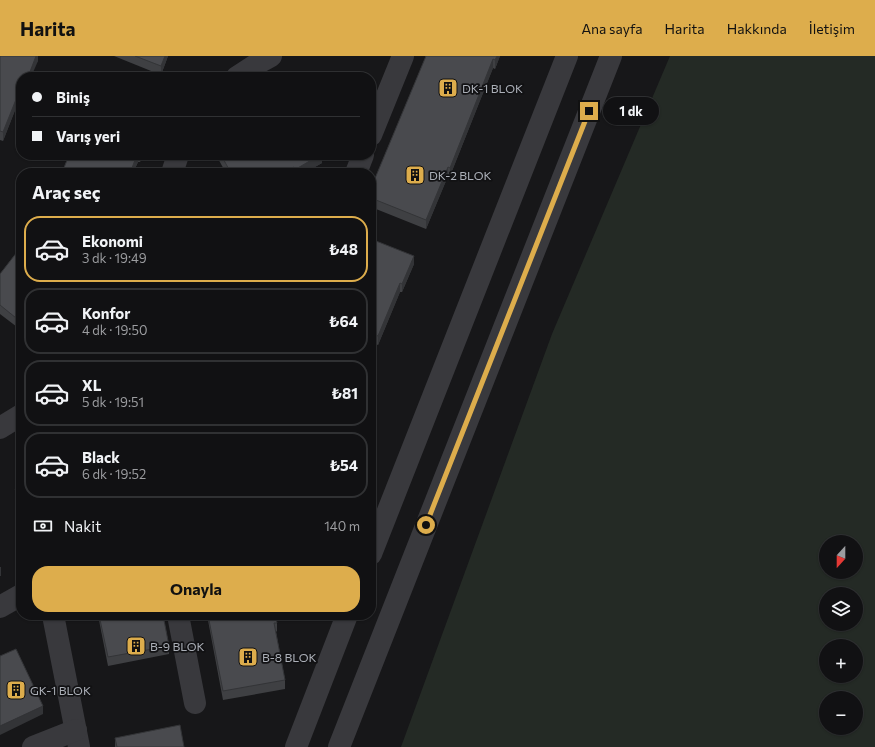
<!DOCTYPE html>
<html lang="tr">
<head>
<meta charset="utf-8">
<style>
	:root { --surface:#111113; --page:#1a1a1c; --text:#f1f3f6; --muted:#9c9da0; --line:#303133; --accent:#ddad4c }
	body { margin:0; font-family:Commissioner,sans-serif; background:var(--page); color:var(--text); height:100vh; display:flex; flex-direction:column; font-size:15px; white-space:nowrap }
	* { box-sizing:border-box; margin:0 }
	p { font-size:13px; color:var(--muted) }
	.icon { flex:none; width:22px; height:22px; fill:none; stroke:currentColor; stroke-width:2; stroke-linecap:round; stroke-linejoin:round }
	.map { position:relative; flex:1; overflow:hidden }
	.sheet { position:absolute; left:16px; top:112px; width:360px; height:452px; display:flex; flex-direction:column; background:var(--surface); border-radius:16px; box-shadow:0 1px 3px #0004,0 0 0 1px var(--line) }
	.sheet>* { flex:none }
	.guide { position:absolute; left:16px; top:16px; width:360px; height:88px; border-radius:16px; box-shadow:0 1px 3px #0004,0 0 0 1px var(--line); display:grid; align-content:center; height:88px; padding:0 16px; background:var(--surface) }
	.needle { width:26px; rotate:201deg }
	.controls { position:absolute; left:819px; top:479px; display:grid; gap:8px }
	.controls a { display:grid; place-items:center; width:44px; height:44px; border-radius:50%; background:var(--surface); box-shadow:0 1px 3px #0004,0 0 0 1px var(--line); font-size:20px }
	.end { position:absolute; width:18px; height:18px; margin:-9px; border:5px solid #ddad4c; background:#111; box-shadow:0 0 0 2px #111 }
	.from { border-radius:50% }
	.bubble { position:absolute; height:28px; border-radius:14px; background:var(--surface); box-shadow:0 1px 3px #0004,0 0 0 1px var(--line); font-size:13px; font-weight:700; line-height:28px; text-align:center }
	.guide b { display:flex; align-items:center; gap:14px; height:38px; font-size:15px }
	.guide b+b { border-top:1px solid var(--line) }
	.guide i { width:10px; height:10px; background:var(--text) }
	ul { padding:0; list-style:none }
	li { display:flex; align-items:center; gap:12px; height:66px; margin:0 8px 6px; padding:0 8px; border:2px solid var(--line); border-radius:16px }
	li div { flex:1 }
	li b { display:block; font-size:15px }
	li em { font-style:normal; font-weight:700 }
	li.selected { border-color:var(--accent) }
	li>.icon { width:36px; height:36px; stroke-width:1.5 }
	h2 { padding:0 16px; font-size:18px; line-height:48px }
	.pay { display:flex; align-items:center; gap:10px; height:44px; padding:0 16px; font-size:15px }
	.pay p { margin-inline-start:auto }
	.primary-button { display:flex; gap:8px; margin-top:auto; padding:8px 16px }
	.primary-button a { flex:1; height:46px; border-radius:16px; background:var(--accent); color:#111; font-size:16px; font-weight:700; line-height:46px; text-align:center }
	header { display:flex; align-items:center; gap:24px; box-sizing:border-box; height:56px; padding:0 20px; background:var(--accent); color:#111 }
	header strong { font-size:19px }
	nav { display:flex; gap:22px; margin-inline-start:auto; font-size:14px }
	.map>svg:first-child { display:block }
	.green { fill:#242a25; fill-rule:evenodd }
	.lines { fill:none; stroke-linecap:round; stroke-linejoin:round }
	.minor { stroke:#39393d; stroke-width:22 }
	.wall { fill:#3f4043 }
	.shaded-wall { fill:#333437 }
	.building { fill:#494a4e; stroke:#333437 }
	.route { stroke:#ddad4c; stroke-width:5 }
	.labels { text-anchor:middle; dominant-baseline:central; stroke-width:3.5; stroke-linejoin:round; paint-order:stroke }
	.poi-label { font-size:12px; fill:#abafb7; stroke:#121214; text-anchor:start }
</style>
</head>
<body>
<header>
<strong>Harita</strong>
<nav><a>Ana sayfa</a><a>Harita</a><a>Hakkında</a><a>İletişim</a></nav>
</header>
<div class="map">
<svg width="875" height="691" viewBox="0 0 875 691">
	<rect width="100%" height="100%" fill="#171719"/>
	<!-- green -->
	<path class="green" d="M 670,0 L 875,0 L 875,691 L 401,691 L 552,278 ZM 826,486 L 856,486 L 856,516 L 826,516 ZM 826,538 L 856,538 L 856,568 L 826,568 ZM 826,590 L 856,590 L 856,620 L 826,620 ZM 826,642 L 856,642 L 856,672 L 826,672 Z"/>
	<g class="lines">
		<!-- minor -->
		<g class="minor">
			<polyline points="237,21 260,6 271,0"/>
			<polyline points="371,79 403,0"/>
			<polyline points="172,117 178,99"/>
			<polyline points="356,117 363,99"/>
			<polyline points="0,372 21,359"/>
			<polyline points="371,498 567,0"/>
			<polyline points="0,551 21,539"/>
			<polyline points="53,559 79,691"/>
			<polyline points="178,559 195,647"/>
			<polyline points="33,691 76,674"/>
			<polyline points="296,691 347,559"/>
			<polyline points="339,691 611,0"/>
		</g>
	</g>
	<!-- wall -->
	<g class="wall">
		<polygon points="0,0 38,0 38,5 21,21 21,39 3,85 0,84"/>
		<polygon points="114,0 168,0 161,19"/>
		<polygon points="426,0 500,0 495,13 493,12 450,120 448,120 426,173 371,151 371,132"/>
		<polygon points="69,99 143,99 140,106 138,106 133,117 62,117"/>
		<polygon points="216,99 322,99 322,107 304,117 226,117"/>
		<polygon points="371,183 414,208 402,236 400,236 378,289 371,286"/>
		<polygon points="21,191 21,274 0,258 0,218"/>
		<polygon points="21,430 21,453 15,442 15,433"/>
		<polygon points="98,559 163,559 169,590 169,598 108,610"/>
		<polygon points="207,559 275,559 277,567 277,575 276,576 285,624 285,633 223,644"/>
		<polygon points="115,682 184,691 115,691"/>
	</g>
	<!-- shaded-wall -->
	<g class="shaded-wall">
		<polygon points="36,0 38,0 38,5 31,21 28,21"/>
		<polygon points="165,0 168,0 161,19 161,10"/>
		<polygon points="497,0 500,0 495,13 495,4"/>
		<polygon points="493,3 493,12 450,120 450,112"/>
		<polygon points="21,31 21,39 3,85 3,76"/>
		<polygon points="137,99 138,99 138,106 133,117 130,117"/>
		<polygon points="140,99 143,99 140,106"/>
		<polygon points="320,99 322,99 322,107 304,117 296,117 296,113"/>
		<polygon points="294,111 294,117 284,117"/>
		<polygon points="448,111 448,120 426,173 426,164"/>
		<polygon points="414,200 414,208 402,236 402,228"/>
		<polygon points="400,227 400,236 378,289 378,280"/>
		<rect x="0" y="511" width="1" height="9"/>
		<polygon points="43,650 43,658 0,679 0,670"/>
	</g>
	<!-- building -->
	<g class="building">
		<polygon points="0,0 36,0 28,21 21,21 21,31 3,76 0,75"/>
		<polygon points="135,0 165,0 161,10"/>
		<polygon points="426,0 497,0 495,4 493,3 450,112 448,111 426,164 371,142 371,132"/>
		<polygon points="69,99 137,99 130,117 62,117"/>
		<polygon points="221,99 320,99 296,113 294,111 284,117 231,117"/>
		<polygon points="371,183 414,200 402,228 400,227 378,280 371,277"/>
		<polygon points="21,191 21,266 0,249 0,218"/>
		<polygon points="21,430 21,444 15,433"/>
		<polygon points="99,559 163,559 169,590 108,601"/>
		<polygon points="208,559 275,559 277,567 274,567 285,624 223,635"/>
		<polygon points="16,593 43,650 0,670 0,600"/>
		<polygon points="180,669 184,691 117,691 115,682"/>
	</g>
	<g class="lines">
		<!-- route -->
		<polyline class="route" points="426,469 589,55"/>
	</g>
	<!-- icons -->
	<defs>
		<symbol id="building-square" viewBox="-11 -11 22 22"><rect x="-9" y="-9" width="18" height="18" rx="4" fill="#ddad4c" stroke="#121214"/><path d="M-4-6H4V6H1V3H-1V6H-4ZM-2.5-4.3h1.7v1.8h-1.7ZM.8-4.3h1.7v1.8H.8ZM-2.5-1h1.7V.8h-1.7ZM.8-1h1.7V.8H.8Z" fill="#111"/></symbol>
	</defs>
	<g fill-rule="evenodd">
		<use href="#building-square" x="437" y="21" width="22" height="22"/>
		<use href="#building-square" x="404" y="108" width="22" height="22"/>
		<use href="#building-square" x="125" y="579" width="22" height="22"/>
		<use href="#building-square" x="237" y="590" width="22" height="22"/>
		<use href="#building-square" x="5" y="623" width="22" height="22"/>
	</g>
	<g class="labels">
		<!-- poi labels -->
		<g class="poi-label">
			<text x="462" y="32">DK-1 BLOK</text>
			<text x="429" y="119">DK-2 BLOK</text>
			<text x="150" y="590">B-9 BLOK</text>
			<text x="262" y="601">B-8 BLOK</text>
			<text x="30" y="634">GK-1 BLOK</text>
		</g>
	</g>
</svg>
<div class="controls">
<a><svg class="needle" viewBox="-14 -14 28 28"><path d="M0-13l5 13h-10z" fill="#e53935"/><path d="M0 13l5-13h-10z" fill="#9c9da0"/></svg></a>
<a><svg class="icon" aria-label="layers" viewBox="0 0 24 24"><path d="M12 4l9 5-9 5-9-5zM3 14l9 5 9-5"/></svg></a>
<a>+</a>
<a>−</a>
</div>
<i class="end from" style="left:426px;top:469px"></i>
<i class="end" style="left:589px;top:55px"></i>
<div class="bubble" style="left:603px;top:41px;width:56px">1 dk</div>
<div class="guide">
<b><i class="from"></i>Biniş</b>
<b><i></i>Varış yeri</b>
</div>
<section class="sheet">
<h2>Araç seç</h2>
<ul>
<li class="selected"><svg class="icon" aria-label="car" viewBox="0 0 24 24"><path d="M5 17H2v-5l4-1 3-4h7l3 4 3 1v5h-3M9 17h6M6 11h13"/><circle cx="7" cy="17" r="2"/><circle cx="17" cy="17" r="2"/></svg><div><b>Ekonomi</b><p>3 dk · 19:49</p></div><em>₺48</em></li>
<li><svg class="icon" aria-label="car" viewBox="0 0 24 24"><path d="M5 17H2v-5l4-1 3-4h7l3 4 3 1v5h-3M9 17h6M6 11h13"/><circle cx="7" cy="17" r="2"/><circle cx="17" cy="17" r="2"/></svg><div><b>Konfor</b><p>4 dk · 19:50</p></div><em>₺64</em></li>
<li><svg class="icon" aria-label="car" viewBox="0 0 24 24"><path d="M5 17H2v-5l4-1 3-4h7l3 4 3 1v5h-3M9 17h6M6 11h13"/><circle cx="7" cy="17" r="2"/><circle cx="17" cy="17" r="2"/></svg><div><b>XL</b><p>5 dk · 19:51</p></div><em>₺81</em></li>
<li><svg class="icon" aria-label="car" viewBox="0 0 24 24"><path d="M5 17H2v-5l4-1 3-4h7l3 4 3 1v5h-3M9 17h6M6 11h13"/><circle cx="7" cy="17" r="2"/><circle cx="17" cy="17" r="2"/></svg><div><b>Black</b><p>6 dk · 19:52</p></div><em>₺54</em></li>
</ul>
<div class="pay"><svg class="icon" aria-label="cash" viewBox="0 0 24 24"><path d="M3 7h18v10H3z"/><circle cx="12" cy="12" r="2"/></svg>Nakit<p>140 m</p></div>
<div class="primary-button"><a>Onayla</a></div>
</section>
</div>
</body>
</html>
